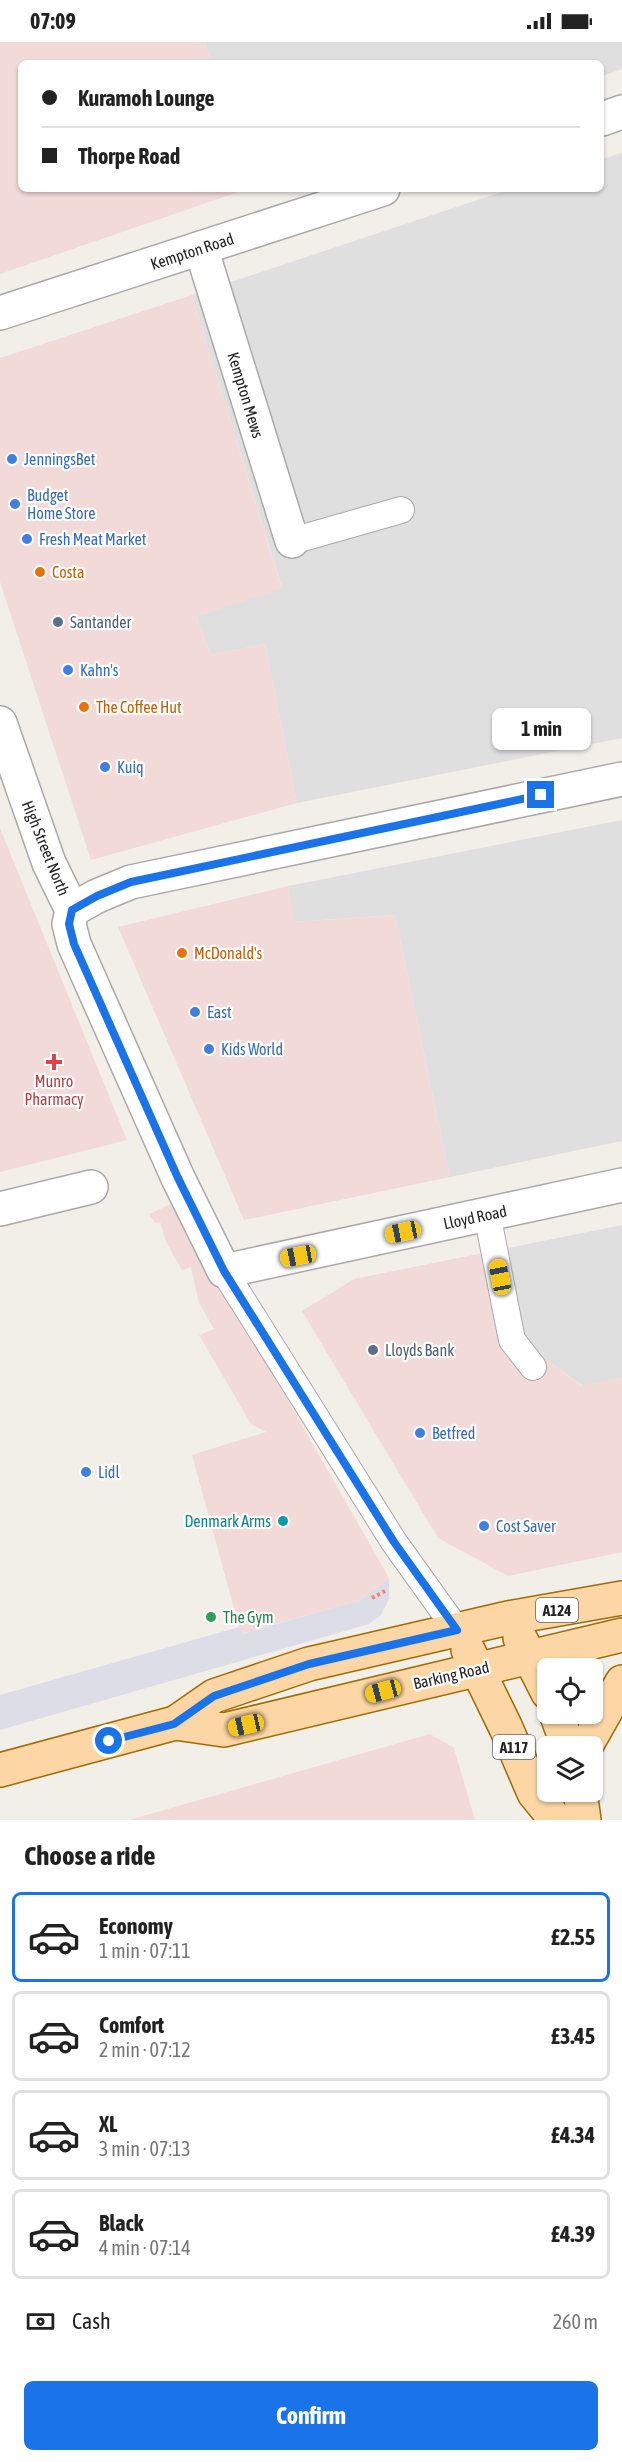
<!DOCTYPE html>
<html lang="en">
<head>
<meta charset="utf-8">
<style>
	:root { --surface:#fff; --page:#f6f6f6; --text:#222; --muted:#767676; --line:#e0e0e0; --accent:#1a73e8 }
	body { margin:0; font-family:"Asap Condensed",sans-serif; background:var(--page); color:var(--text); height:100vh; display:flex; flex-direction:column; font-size:22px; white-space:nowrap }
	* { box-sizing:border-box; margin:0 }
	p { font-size:20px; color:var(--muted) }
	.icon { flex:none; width:33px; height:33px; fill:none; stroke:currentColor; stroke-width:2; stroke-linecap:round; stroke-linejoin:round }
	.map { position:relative; height:1778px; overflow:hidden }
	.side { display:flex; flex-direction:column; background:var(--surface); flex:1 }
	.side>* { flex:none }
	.banner { position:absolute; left:18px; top:18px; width:586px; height:132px; border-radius:9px; box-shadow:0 2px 4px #0004; display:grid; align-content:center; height:132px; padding:0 24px; background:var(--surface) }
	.controls { position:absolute; left:537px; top:1616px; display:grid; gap:12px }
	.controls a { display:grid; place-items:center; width:66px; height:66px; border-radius:9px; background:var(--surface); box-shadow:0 2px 4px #0004; font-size:30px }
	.end { position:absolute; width:27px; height:27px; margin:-14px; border:8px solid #1a73e8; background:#fff; box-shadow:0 0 0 3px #fff }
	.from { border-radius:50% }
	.bubble { position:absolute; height:42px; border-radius:9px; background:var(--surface); box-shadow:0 2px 4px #0004; font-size:20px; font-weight:700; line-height:42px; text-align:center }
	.car { position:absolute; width:18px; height:36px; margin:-18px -9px; border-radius:8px; box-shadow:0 0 4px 2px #0007; background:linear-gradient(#f5c518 24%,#345 0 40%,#f5c518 0 76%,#345 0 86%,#f5c518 0) }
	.banner b { display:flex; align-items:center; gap:21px; height:57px; font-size:22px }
	.banner b+b { border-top:2px solid var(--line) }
	.banner i { width:15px; height:15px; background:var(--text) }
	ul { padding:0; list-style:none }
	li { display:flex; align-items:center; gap:18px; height:90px; margin:0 12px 9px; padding:0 12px; border:3px solid var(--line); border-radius:9px }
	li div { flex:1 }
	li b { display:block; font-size:22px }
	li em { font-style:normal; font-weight:700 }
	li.selected { border-color:var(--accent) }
	li>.icon { width:54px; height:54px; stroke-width:1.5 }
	h2 { padding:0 24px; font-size:27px; line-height:72px }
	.pay { display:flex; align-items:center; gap:15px; height:66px; padding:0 24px; font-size:22px }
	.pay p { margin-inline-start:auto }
	.action { display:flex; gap:12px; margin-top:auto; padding:12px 24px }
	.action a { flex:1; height:69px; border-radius:9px; background:var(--accent); color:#fff; font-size:24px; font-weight:700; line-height:69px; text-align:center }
	.status { display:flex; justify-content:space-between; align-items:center; height:42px; padding:0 30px; background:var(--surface); direction:ltr }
	.status svg { height:16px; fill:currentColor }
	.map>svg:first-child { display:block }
	.residential { fill:#e0dfdf }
	.commercial { fill:#f2dad9 }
	.plaza { fill:#dddde8 }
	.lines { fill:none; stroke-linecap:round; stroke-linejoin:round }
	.lane-casing { stroke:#a9a9a9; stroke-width:28 }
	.street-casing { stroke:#a9a9a9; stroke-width:36 }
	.primary-casing { stroke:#a06b00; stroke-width:36 }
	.path { stroke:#fa8072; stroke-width:4; stroke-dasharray:3 3; stroke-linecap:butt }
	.lane { stroke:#fff; stroke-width:26 }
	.street { stroke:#fff; stroke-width:33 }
	.primary { stroke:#fcd6a4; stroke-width:33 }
	.route { stroke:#1a73e8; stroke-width:8 }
	.shop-dot { fill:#3f7fe0; stroke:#fff; stroke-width:2 }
	.food-dot { fill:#e8710a; stroke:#fff; stroke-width:2 }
	.service-dot { fill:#5c6f8a; stroke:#fff; stroke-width:2 }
	.health-dot { fill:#e0444e; stroke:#fff; stroke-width:2 }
	.culture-dot { fill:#0f9aa8; stroke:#fff; stroke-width:2 }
	.leisure-dot { fill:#2e9e5b; stroke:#fff; stroke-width:2 }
	.labels { text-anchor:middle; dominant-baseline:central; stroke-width:4.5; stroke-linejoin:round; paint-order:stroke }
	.shield { fill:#fff; stroke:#646464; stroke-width:1.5 }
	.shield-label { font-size:15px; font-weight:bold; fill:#222 }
	.street-label { font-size:16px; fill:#222; stroke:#fff }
	.shop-label { font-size:16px; fill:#366cbe; stroke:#fff; text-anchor:start }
	.food-label { font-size:16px; fill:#c56008; stroke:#fff; text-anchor:start }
	.service-label { font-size:16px; fill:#4e5e75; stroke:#fff; text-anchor:start }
	.health-label { font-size:16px; fill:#be3a42; stroke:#fff }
	.culture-label { font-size:16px; fill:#0d838f; stroke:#fff; text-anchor:end }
	.leisure-label { font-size:16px; fill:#27864d; stroke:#fff; text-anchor:start }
</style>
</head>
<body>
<div class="status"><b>07:09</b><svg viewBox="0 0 49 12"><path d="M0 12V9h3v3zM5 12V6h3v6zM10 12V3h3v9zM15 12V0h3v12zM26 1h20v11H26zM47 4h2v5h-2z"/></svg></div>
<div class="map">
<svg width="622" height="1778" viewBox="0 0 622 1778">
	<rect width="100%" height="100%" fill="#f2efe9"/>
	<!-- residential -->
	<g class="residential">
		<polygon points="205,0 622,0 622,27 602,34 602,21 211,21"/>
		<polygon points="622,111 622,696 297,761 265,602 211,613 196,574 282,546 192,253 511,147 602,147 602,117"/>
		<polygon points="622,778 622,1099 450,1135 395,873 294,880 288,844"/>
		<polygon points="622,1183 622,1336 583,1344 542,1315 525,1297 508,1206"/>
	</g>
	<!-- commercial -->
	<g class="commercial">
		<polygon points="0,0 205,0 211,21 21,21 21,147 247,147 0,232"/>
		<polygon points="192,253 282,547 196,574 211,613 265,602 297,761 91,818 0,540 0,316"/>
		<polygon points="0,786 127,1098 0,1130"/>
		<polygon points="288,844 295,880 395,873 450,1135 244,1178 118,885"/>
		<polygon points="175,1160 389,1536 361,1558 241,1592 192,1413 266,1390 251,1382 199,1293 214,1287 199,1261 191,1225 182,1228 166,1200 160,1180 155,1181 149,1172"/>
		<polygon points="508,1206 525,1297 542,1315 582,1344 622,1336 622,1510 508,1534 438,1496 302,1269 354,1237"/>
		<polygon points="430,1692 454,1706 475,1778 129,1778"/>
	</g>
	<!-- plaza -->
	<polygon class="plaza" points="389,1536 389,1557 381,1573 369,1582 0,1688 0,1653 239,1585 242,1592 361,1558"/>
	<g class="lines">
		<defs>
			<g id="lane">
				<polyline points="292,499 401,468"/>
				<polyline points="487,1172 512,1298 533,1325"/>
				<polyline points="224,1229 394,1500 457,1588"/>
			</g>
			<g id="street">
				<polyline points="602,77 622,70"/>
				<polyline points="201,206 292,499"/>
				<polyline points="0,271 383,147"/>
				<polyline points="0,681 49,821 72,868 69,882 74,902 178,1136 224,1229 622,1143"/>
				<polyline points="72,868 97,854 131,840 622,737"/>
				<polyline points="0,1167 91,1145"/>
			</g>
			<g id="primary">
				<polyline points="520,1596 548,1651"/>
				<polyline points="468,1608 506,1686 534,1751 556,1778"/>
				<polyline points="556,1671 568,1704"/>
				<polyline points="175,1681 224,1688 622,1593"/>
				<polyline points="586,1704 622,1640"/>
				<polyline points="0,1728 175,1681 214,1654 309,1622 508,1576 622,1556"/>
				<polyline points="580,1749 584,1778"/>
			</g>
		</defs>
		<!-- lane casing -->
		<use href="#lane" class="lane-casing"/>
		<!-- street casing -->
		<use href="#street" class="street-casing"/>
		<!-- primary casing -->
		<use href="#primary" class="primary-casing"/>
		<!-- path -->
		<polyline class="path" points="372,1556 385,1549"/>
		<!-- lane -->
		<use href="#lane" class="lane"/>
		<!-- street -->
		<use href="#street" class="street"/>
		<!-- primary -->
		<use href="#primary" class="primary"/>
	</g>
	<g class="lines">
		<!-- route -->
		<polyline class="route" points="109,1699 174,1682 214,1654 309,1622 457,1588 394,1500 224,1229 178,1136 74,902 69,882 72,868 97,854 131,840 541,753"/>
	</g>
	<!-- markers -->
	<g class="shop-dot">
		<circle cx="12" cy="417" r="6"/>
		<circle cx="15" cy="462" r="6"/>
		<circle cx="27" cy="497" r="6"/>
		<circle cx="68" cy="628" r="6"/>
		<circle cx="105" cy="725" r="6"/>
		<circle cx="195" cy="970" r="6"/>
		<circle cx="209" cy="1007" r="6"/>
		<circle cx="420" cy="1391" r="6"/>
		<circle cx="86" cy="1430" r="6"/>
		<circle cx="484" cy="1484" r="6"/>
	</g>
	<g class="food-dot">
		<circle cx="40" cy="530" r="6"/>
		<circle cx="84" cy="665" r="6"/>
		<circle cx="182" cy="911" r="6"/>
	</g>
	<g class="service-dot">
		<circle cx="58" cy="580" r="6"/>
		<circle cx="373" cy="1308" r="6"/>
	</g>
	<path class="health-dot" d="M51 1011h6v6h6v6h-6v6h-6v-6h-6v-6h6z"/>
	<circle class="culture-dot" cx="283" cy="1479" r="6"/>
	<circle class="leisure-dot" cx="211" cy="1575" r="6"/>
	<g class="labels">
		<!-- shield labels -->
		<g class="shield">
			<rect x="536" y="1556" width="42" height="24" rx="4.5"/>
			<rect x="493" y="1693" width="42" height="24" rx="4.5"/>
		</g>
		<g class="shield-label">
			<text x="557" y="1568">A124</text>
			<text x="514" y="1705">A117</text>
		</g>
		<!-- street labels -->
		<g class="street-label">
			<text transform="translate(192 209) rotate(-18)">Kempton Road</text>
			<text transform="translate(246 353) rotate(73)">Kempton Mews</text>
			<text transform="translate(46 806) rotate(68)">High Street North</text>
			<text transform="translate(475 1175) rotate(-12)">Lloyd Road</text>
			<text transform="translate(451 1633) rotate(-13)">Barking Road</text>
		</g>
		<!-- shop labels -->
		<g class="shop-label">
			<text x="24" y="417">JenningsBet</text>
			<text x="27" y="453">Budget<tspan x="27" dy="18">Home Store</tspan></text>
			<text x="39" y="497">Fresh Meat Market</text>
			<text x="80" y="628">Kahn's</text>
			<text x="117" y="725">Kuiq</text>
			<text x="207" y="970">East</text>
			<text x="221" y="1007">Kids World</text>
			<text x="432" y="1391">Betfred</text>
			<text x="98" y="1430">Lidl</text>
			<text x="496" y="1484">Cost Saver</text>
		</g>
		<!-- food labels -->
		<g class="food-label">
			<text x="52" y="530">Costa</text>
			<text x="96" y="665">The Coffee Hut</text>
			<text x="194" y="911">McDonald's</text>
		</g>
		<!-- service labels -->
		<g class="service-label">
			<text x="70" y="580">Santander</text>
			<text x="385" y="1308">Lloyds Bank</text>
		</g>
		<!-- health labels -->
		<g class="health-label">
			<text x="54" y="1039">Munro<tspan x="54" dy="18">Pharmacy</tspan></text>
		</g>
		<!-- culture labels -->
		<g class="culture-label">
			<text x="271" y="1479">Denmark Arms</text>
		</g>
		<!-- leisure labels -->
		<g class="leisure-label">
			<text x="223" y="1575">The Gym</text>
		</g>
	</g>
</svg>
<div class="controls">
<a><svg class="icon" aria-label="locate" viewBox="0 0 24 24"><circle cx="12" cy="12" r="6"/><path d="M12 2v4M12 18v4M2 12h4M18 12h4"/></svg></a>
<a><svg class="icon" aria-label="layers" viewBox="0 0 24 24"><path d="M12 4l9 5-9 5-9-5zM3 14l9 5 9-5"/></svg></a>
</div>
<i class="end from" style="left:109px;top:1699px"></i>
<i class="end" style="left:541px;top:753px"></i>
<div class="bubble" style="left:492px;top:666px;width:99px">1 min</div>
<i class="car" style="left:403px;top:1190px;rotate:258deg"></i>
<i class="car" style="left:298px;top:1214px;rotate:259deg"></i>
<i class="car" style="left:500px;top:1235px;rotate:349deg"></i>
<i class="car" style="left:383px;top:1649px;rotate:255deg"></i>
<i class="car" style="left:246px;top:1683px;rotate:257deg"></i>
<div class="banner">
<b><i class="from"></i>Kuramoh Lounge</b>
<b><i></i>Thorpe Road</b>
</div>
</div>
<section class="side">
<h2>Choose a ride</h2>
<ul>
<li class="selected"><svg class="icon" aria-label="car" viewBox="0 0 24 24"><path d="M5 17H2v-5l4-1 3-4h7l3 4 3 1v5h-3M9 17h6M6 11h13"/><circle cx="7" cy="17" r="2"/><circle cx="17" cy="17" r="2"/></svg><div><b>Economy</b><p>1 min · 07:11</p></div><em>£2.55</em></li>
<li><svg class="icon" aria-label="car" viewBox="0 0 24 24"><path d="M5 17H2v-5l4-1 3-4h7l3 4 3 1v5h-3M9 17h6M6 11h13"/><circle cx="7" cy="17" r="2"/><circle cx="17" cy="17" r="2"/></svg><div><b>Comfort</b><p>2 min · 07:12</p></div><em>£3.45</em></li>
<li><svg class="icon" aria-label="car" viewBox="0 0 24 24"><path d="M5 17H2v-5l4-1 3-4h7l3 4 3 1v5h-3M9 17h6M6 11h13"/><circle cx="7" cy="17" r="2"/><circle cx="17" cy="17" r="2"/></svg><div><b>XL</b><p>3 min · 07:13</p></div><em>£4.34</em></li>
<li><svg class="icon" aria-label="car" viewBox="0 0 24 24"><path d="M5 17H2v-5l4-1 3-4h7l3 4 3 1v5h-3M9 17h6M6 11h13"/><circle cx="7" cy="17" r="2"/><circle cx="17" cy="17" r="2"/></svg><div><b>Black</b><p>4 min · 07:14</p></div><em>£4.39</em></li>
</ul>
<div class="pay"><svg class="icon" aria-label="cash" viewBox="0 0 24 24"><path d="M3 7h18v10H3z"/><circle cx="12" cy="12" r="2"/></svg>Cash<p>260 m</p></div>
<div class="action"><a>Confirm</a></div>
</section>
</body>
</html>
